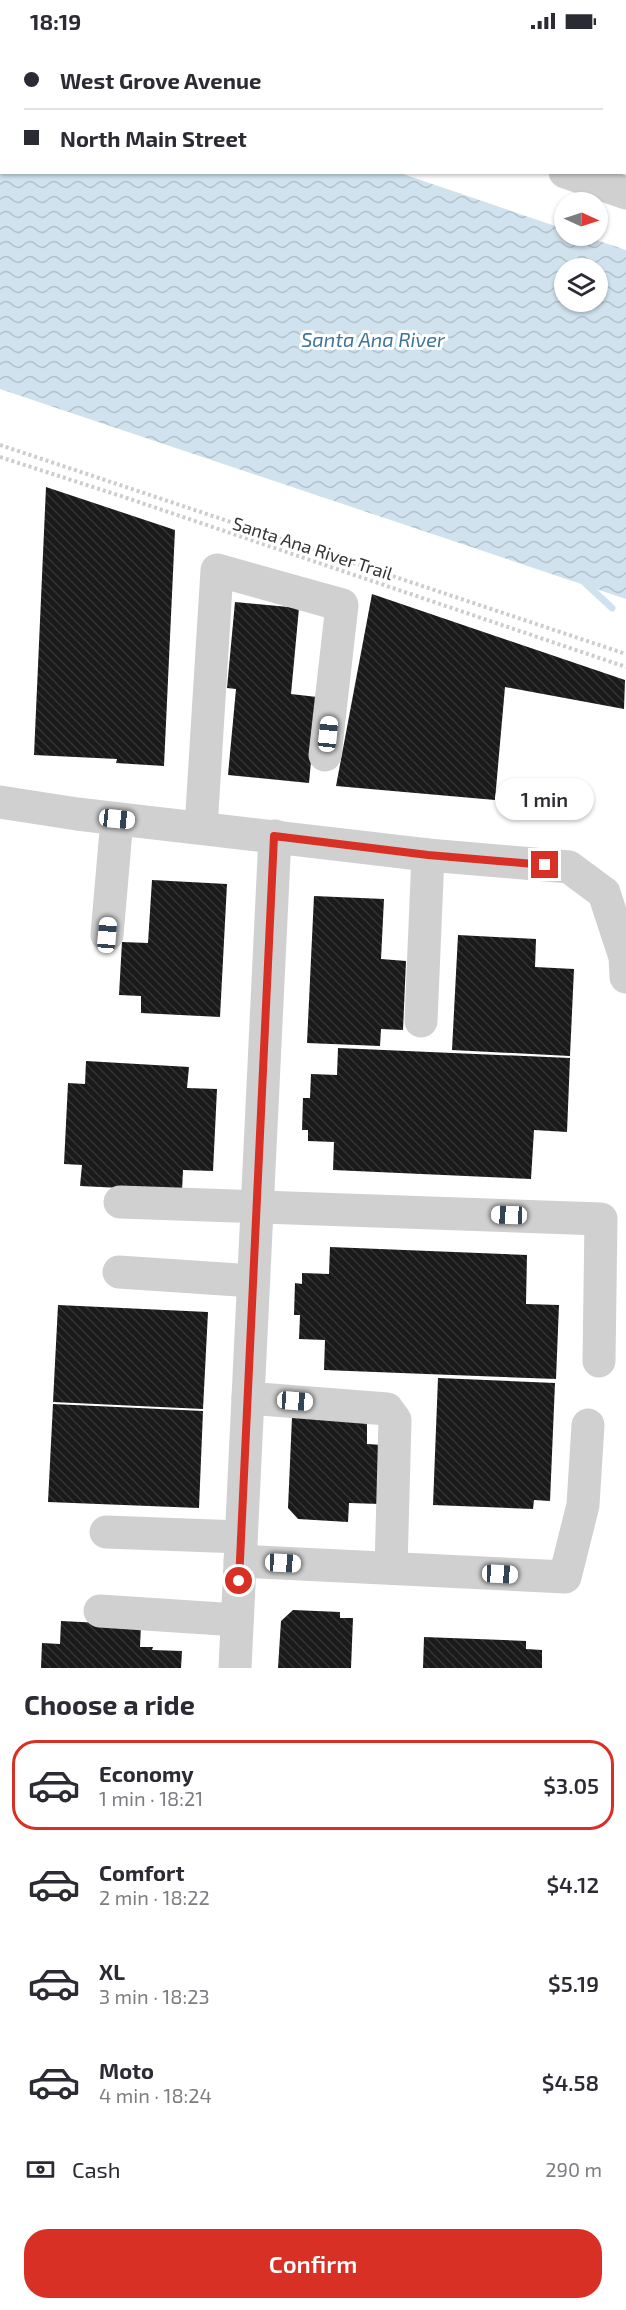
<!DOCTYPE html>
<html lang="en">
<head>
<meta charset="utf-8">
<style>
	:root { --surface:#fff; --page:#f7f7f7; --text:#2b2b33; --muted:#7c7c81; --line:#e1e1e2; --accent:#d93025 }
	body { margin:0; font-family:"Exo 2",sans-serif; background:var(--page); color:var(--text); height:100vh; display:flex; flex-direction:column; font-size:22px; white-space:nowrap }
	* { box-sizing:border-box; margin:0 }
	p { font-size:20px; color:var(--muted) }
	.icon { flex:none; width:33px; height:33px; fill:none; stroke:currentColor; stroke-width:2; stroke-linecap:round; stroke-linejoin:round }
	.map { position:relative; height:1626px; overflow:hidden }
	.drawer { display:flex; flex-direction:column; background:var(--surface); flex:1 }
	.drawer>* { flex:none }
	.guide { position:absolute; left:0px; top:0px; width:627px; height:132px; box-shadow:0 2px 4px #0004; display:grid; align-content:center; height:132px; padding:0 24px; background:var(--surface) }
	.needle { width:39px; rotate:93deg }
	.controls { position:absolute; left:554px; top:150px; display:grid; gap:12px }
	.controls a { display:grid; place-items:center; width:54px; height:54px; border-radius:50%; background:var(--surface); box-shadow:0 2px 4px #0004; font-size:30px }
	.end { position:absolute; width:27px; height:27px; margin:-14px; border:8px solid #d93025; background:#fff; box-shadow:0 0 0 3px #fff }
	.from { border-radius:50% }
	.bubble { position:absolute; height:42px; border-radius:21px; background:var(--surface); box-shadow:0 2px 4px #0004; font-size:20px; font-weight:600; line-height:42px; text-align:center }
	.car { position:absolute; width:18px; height:36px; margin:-18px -9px; border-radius:8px; box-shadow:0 0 4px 2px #0007; background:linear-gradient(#fff 24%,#345 0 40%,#fff 0 76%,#345 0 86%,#fff 0) }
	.guide b { display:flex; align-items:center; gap:21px; height:57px; font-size:22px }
	.guide b+b { border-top:2px solid var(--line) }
	.guide i { width:15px; height:15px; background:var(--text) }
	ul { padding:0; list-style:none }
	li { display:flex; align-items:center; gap:18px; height:90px; margin:0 12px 9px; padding:0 12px; border:3px solid transparent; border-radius:24px }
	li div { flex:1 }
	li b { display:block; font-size:22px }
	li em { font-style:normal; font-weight:600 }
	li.on { border-color:var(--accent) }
	li>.icon { width:54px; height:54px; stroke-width:1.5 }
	h2 { padding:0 24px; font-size:27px; line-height:72px }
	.pay { display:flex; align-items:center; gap:15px; height:66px; padding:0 24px; font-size:22px }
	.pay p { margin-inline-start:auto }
	.primary-button { display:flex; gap:12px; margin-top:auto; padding:12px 24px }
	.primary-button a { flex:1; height:69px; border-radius:24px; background:var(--accent); color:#fff; font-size:24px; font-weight:600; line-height:69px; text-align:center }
	.status { display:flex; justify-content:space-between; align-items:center; height:42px; padding:0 30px; background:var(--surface); direction:ltr }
	.status svg { height:16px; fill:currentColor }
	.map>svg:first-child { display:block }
	.water { fill:url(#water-waves); fill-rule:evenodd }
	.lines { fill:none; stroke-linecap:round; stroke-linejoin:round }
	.stream { stroke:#cfe2ee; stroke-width:7 }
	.building { fill:url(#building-back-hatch) }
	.path { stroke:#cdcdcd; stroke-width:4; stroke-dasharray:3 3; stroke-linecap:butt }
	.minor { stroke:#d0d0d0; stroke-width:33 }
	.route { stroke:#d93025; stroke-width:8 }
	.labels { text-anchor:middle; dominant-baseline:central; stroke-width:6; stroke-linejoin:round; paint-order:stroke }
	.street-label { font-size:18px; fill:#333; stroke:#fff }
	.water-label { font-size:20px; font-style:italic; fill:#3f7597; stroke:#fff }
</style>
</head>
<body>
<div class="status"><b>18:19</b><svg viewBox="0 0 49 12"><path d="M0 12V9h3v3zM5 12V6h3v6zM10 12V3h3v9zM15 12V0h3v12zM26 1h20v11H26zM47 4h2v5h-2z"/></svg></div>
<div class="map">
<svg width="626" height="1626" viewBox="0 0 626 1626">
	<defs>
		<pattern id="water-waves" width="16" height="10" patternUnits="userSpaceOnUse" patternTransform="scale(1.5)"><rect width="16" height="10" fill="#cfe2ee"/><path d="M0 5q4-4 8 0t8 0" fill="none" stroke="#b2c2cd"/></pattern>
		<pattern id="building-back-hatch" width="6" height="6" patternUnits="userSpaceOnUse" patternTransform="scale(1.5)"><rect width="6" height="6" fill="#1a1a1a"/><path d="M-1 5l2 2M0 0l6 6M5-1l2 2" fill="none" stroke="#333"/></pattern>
	</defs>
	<rect width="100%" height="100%" fill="#fff"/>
	<!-- water -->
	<path class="water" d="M 0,0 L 22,1 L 2,2 L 2,130 L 400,131 L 564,187 L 564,194 L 584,194 L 626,208 L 626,557 L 0,347 ZM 564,226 L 597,226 L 597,260 L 564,260 Z"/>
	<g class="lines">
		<!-- stream -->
		<polyline class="stream" points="583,539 612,566"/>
	</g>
	<!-- building -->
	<g class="building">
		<polygon points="46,445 175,488 164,724 116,721 117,717 34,713"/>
		<polygon points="372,552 625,638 624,667 505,645 495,758 336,744"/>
		<polygon points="235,560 299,566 291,652 317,655 309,741 228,733 236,647 227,646"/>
		<polygon points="152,838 227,842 220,975 141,971 141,954 119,953 122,900 148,901"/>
		<polygon points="314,854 384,857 381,917 406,919 403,988 381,987 380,1004 307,1001"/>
		<polygon points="458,893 536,897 535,925 574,927 570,1014 452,1008"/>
		<polygon points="338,1006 570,1016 567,1090 534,1088 531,1137 333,1128 334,1100 308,1099 308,1088 302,1088 303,1056 310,1056 311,1032 337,1033"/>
		<polygon points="86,1019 189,1025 187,1046 217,1047 213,1129 183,1128 182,1149 80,1144 82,1123 64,1122 68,1041 85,1042"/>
		<polygon points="330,1205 527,1213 526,1262 559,1263 556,1337 324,1328 325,1298 299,1297 300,1273 294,1273 295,1241 302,1242 302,1231 329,1232"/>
		<polygon points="58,1263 208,1270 203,1367 53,1360"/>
		<polygon points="438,1336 555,1341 550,1459 534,1458 533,1467 433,1463"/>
		<polygon points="53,1362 203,1369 199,1466 48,1460"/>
		<polygon points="292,1375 367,1379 367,1402 383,1403 380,1462 349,1461 348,1480 298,1477 288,1466"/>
		<polygon points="293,1568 340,1570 340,1576 353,1576 351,1626 278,1626 281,1579"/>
		<polygon points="61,1579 141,1583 140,1605 153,1605 152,1608 182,1609 181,1626 41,1626 42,1601 60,1602"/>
		<polygon points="424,1595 526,1599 526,1607 542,1608 542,1626 423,1626"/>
	</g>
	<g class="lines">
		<!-- path -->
		<g class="path">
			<polyline points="0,403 626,612"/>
			<polyline points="0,415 127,456 626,625"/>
		</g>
		<!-- minor -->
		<g class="minor">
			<polyline points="179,0 183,2"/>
			<polyline points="565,130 626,151"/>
			<polyline points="0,760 77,772 428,813 569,825 604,851"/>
			<polyline points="201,786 217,528 342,563 325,713"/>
			<polyline points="604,851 625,915 626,935"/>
			<polyline points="107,893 117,777"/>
			<polyline points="421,979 428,813"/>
			<polyline points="120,1160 601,1177 599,1319"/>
			<polyline points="119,1230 253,1239"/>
			<polyline points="248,1356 387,1367 395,1378 391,1526"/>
			<polyline points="106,1490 241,1495"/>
			<polyline points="240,1519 565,1535 583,1463 588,1383"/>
			<polyline points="100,1569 237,1578"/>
			<polyline points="235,1626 275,794"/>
		</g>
	</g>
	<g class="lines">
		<!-- route -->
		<polyline class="route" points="239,1539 274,794 428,813 545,823"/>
	</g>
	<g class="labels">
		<!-- street labels -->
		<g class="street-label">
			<text transform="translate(313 506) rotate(18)">Santa Ana River Trail</text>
		</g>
		<!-- water labels -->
		<g class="water-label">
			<text x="373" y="297">Santa Ana River</text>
		</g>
	</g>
</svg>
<div class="controls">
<a><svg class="needle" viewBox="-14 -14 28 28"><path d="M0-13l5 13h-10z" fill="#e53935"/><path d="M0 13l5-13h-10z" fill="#7c7c81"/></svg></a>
<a><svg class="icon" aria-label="layers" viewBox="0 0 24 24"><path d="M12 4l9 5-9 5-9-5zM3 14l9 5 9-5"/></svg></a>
</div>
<i class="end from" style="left:239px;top:1539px"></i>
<i class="end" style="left:545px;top:823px"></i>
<div class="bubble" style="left:495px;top:736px;width:99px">1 min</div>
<i class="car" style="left:328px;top:692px;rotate:6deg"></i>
<i class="car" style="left:117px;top:777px;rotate:96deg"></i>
<i class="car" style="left:107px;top:893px;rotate:5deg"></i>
<i class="car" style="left:509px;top:1173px;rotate:272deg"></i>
<i class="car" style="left:295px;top:1359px;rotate:94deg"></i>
<i class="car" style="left:283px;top:1521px;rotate:93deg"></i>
<i class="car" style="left:500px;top:1532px;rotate:93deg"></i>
<div class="guide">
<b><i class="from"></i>West Grove Avenue</b>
<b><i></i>North Main Street</b>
</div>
</div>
<section class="drawer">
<h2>Choose a ride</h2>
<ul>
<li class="on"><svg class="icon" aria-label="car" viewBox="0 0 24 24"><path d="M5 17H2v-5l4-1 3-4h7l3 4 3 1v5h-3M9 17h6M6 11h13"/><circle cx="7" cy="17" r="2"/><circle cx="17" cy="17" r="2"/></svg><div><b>Economy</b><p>1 min · 18:21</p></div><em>$3.05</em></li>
<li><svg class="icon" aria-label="car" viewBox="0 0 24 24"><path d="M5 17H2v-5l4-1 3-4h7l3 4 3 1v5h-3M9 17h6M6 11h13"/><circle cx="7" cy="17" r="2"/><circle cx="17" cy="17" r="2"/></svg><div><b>Comfort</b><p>2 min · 18:22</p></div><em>$4.12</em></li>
<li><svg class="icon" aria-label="car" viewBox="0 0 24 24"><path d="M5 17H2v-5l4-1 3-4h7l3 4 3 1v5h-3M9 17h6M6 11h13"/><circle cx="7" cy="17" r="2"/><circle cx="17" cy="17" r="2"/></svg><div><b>XL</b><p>3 min · 18:23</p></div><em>$5.19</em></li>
<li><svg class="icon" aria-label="car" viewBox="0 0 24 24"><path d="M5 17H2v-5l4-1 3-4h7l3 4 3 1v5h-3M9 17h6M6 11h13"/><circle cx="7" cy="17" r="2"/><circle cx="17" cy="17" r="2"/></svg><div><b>Moto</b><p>4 min · 18:24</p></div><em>$4.58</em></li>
</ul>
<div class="pay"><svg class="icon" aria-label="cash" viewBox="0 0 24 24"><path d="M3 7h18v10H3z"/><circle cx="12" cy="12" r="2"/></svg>Cash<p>290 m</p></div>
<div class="primary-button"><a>Confirm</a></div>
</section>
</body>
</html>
